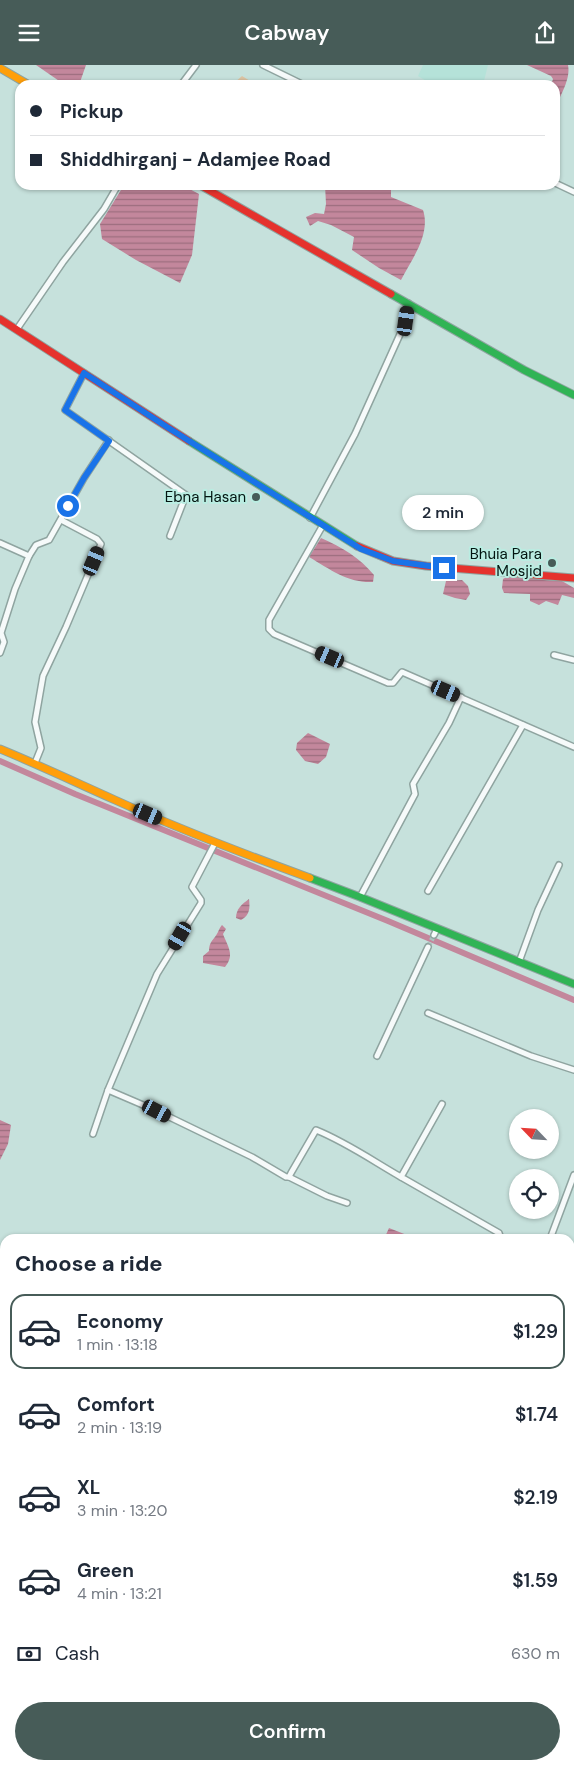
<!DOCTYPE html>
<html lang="en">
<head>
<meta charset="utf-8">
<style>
	:root { --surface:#fff; --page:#f2f2f3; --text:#1f2937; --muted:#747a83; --line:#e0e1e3; --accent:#475c58 }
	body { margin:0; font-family:"DM Sans",sans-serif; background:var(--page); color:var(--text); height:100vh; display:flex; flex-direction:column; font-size:19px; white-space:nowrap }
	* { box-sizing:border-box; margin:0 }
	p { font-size:16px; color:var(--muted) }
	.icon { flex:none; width:28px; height:28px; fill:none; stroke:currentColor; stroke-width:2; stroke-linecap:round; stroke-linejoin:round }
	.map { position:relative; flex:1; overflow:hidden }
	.side { position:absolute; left:0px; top:1169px; width:575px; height:536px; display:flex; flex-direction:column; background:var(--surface); border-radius:15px 15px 0 0; box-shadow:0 1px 4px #0004 }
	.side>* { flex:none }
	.banner { position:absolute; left:15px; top:15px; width:545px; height:110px; border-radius:15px; box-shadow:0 1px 4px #0004; display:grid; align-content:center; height:110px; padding:0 15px; background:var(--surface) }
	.needle { width:32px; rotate:295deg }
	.buttons { position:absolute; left:509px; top:1044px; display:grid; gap:10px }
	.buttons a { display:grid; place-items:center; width:50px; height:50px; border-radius:50%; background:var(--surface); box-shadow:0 1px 4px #0004; font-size:25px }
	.end { position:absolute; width:22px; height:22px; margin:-11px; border:6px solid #1a73e8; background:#fff; box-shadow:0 0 0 2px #fff }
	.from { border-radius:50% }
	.bubble { position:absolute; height:35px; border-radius:18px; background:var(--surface); box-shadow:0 1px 4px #0004; font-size:16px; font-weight:600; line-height:35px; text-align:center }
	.car { position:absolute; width:15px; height:30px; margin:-15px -8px; border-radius:6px; box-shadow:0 0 4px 1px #0007; background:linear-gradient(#222 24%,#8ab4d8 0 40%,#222 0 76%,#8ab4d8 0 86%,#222 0) }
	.banner b { display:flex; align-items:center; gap:18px; height:48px; font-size:19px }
	.banner b+b { border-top:1px solid var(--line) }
	.banner i { width:12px; height:12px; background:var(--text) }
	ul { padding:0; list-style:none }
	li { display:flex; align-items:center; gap:15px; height:75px; margin:0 10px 8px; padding:0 5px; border:2px solid transparent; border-radius:15px }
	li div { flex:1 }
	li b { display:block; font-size:19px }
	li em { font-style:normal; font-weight:600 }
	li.selected { border-color:var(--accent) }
	li>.icon { width:45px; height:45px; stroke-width:1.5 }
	h2 { padding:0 15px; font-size:22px; line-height:60px }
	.pay { display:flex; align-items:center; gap:12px; height:55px; padding:0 15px; font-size:19px }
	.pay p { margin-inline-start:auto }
	.cta { display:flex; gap:10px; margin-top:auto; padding:10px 15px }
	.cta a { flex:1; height:58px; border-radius:30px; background:var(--accent); color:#fff; font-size:20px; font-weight:600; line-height:58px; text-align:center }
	header { display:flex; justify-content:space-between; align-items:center; height:65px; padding:0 15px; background:var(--accent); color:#fff; font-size:22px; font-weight:600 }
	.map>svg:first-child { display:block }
	.built { fill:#b5e2d9 }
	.grass { fill:url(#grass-tufts) }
	.water { fill:url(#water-rules) }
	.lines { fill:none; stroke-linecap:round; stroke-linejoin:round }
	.canal { stroke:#c3879c; stroke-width:6 }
	.street-tunnel { stroke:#a9c2be; stroke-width:5; stroke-dasharray:5 2.5; stroke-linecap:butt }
	.street-casing { stroke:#8fa4a0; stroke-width:8 }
	.fast-casing { stroke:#8fa4a0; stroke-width:9 }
	.slow-casing { stroke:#8fa4a0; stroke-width:9 }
	.jam-casing { stroke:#8fa4a0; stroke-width:9 }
	.street { stroke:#f6fafa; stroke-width:5 }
	.fast { stroke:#30b455; stroke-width:7 }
	.slow { stroke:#ff9f0a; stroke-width:7 }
	.jam { stroke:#e5322d; stroke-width:7 }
	.route { stroke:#1a73e8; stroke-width:6 }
	.poi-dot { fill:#475c58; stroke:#baede2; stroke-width:2 }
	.labels { text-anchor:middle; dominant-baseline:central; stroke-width:4; stroke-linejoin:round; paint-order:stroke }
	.poi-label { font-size:15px; fill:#031511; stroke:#baede2; text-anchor:end }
</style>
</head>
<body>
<header><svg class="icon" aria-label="menu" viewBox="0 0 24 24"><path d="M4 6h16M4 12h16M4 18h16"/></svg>Cabway<svg class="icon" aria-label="share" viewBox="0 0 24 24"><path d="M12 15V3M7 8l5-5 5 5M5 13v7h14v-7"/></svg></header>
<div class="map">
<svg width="574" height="1704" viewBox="0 0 574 1704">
	<defs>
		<pattern id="grass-tufts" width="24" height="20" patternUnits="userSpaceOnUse" patternTransform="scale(1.25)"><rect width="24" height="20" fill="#ddc5a4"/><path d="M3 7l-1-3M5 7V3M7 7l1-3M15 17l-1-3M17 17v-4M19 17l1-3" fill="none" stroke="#bca88c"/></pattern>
		<pattern id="water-rules" width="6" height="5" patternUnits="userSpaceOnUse" patternTransform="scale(1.25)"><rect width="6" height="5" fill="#c3879c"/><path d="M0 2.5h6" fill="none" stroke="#9c6d7e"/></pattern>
	</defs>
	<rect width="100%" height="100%" fill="#c6e1dc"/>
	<!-- built -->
	<polygon class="built" points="423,0 488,0 483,20 433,20 418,11"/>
	<!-- grass -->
	<polygon class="grass" points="242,11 257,20 215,20 219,15 234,18"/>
	<!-- water -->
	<g class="water">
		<polygon points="36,0 86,0 79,20 65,20"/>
		<path d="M 527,0 L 568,0 C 571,14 560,31 555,43 L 555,20 L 551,20 L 553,14 L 551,11 Z"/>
		<polygon points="124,120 182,120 199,129 192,190 180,218 136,195 102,174 100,159"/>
		<path d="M 325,120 L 391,120 L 391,132 L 423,145 C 431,169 412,194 401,215 L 379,203 L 352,185 L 354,172 L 331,160 L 318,156 L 310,161 L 306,152 L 315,148 L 324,149 L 326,139 Z"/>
		<path d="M 321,473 C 342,482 360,493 374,510 L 373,517 C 348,518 331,505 309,492 Z"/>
		<polygon points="512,509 531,511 544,515 562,516 574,523 574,533 562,530 558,540 546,536 539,540 530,536 530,529 504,528 502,523 503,514"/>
		<polygon points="462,515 468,521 470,529 466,535 455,533 443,529 446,516"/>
		<polygon points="308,668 330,679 326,692 318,699 305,696 296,685 297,678"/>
		<path d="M 249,834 C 250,843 250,850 241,855 L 236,853 C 236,844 242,839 249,834 Z"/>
		<path d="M 222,860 L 226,864 L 223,869 C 228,882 235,890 225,902 L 203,898 L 203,891 L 209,886 C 209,876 214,875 218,867 C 219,865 220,862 222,860 Z"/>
		<polygon points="0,1053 0,1055 11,1060 8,1079 0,1095"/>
		<polygon points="389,1163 417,1174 384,1174"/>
		<polygon points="0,1286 5,1288 5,1449 0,1456"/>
		<polygon points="570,1345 574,1346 574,1406 570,1405"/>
		<polygon points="0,1564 5,1567 5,1700 150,1700 145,1704 0,1704"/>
		<polygon points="160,1700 267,1700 275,1704 167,1704"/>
	</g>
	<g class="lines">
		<!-- canal -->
		<g class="canal">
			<polyline points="0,696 75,729 388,856 574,935"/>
			<polyline points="0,1505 5,1504"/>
			<polyline points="517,1700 518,1704"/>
		</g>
		<!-- street-tunnel -->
		<polyline class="street-tunnel" points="428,882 434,870"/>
		<defs>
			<g id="street">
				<polyline points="263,0 304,20"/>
				<polyline points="181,20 196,0"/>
				<polyline points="555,118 574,127"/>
				<polyline points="17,264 63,197 104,144 118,120"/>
				<polyline points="84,308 65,345 186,430 170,471"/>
				<polyline points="310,453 355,369 406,256 408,238"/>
				<polyline points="323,460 269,555 269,564 274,569 388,618 393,618 402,607 574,682"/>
				<polyline points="0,478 29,491"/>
				<polyline points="0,588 4,577 1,568 15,524 29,491 36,480 49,475 84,413 109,375"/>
				<polyline points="554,590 574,595"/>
				<polyline points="35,698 41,683 35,657 43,611 66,562 101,479 97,474 61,455"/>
				<polyline points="428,826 523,660"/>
				<polyline points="360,832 415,729 413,719 449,658 461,632"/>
				<polyline points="434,870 437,864"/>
				<polyline points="519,897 538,845 559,800"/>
				<polyline points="428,948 531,991 574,1005"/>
				<polyline points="377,991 428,882"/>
				<path d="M 108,1025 L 157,1046 L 252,1092 L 286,1112 L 289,1112 L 291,1108 L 316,1065 C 346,1077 373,1096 401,1112"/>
				<polyline points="442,1039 401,1112 499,1168 501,1174"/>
				<polyline points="93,1069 108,1025 157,909 201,838 201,835 192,822 215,778"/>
				<polyline points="289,1112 327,1131 347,1138"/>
				<polyline points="550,1174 574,1110"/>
				<polyline points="570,1246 574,1247"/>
				<polyline points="0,1497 5,1496"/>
				<polyline points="501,1700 503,1704"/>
				<polyline points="359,1704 361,1700"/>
			</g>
			<g id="fast">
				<polyline points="391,229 524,305 574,330"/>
				<polyline points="189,376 357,481"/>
				<polyline points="310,813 360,832 574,919"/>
			</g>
			<g id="slow">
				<polyline points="0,3 29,20"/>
				<path d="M 0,684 C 39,700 77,718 115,735 C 179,764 244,789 310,813"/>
			</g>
			<g id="jam">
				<polyline points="200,120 391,229"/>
				<polyline points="0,254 189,376"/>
				<polyline points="357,481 393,496 426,501 574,513"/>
			</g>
		</defs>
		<!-- street casing -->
		<use href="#street" class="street-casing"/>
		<!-- fast casing -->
		<use href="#fast" class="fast-casing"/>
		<!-- slow casing -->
		<use href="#slow" class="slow-casing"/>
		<!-- jam casing -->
		<use href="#jam" class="jam-casing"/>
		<!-- street -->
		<use href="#street" class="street"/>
		<!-- fast -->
		<use href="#fast" class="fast"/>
		<!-- slow -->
		<use href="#slow" class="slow"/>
		<!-- jam -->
		<use href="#jam" class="jam"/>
	</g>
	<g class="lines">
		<!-- route -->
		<polyline class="route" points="68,441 84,413 109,376 65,345 84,308 167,362 361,484 393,496 444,503"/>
	</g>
	<!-- markers -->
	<g class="poi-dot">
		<circle cx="256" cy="432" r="5"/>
		<circle cx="552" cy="498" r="5"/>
	</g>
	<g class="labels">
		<!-- poi labels -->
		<g class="poi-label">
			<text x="246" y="432">Ebna Hasan</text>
			<text x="542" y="489">Bhuia Para<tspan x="542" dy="17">Mosjid</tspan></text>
		</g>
	</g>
</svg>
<div class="buttons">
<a><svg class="needle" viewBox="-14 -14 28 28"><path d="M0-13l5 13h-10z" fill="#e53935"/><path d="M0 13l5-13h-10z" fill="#747a83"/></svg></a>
<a><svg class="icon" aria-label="locate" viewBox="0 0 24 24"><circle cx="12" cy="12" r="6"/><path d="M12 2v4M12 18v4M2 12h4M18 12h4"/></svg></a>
</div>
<i class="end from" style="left:68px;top:441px"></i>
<i class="end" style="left:444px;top:503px"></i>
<div class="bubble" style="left:402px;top:430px;width:82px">2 min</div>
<i class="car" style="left:406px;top:256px;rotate:8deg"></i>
<i class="car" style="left:94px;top:496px;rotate:23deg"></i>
<i class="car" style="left:330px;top:592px;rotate:293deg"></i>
<i class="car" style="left:446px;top:626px;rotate:113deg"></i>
<i class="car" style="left:148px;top:749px;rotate:113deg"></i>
<i class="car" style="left:180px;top:871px;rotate:210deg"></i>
<i class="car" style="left:157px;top:1046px;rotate:117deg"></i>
<div class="banner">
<b><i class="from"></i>Pickup</b>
<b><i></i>Shiddhirganj - Adamjee Road</b>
</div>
<section class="side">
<h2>Choose a ride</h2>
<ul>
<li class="selected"><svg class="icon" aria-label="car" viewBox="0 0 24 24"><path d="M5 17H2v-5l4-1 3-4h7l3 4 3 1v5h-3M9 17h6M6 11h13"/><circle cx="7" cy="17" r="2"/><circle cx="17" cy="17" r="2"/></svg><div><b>Economy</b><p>1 min · 13:18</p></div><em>$1.29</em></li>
<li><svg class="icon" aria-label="car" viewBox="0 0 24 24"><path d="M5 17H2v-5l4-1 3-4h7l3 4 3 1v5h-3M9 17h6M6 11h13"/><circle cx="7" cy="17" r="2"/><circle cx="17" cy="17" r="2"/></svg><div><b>Comfort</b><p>2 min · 13:19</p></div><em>$1.74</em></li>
<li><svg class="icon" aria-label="car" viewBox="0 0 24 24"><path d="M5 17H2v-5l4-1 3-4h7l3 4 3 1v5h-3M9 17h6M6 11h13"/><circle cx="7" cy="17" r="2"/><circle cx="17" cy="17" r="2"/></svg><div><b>XL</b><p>3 min · 13:20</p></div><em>$2.19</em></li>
<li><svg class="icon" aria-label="car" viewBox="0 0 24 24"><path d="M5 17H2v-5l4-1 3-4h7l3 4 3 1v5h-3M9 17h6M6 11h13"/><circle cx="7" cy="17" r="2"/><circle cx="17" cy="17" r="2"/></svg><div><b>Green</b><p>4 min · 13:21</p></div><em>$1.59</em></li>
</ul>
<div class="pay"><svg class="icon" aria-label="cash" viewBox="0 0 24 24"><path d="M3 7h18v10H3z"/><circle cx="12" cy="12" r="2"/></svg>Cash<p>630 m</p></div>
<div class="cta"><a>Confirm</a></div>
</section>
</div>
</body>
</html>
